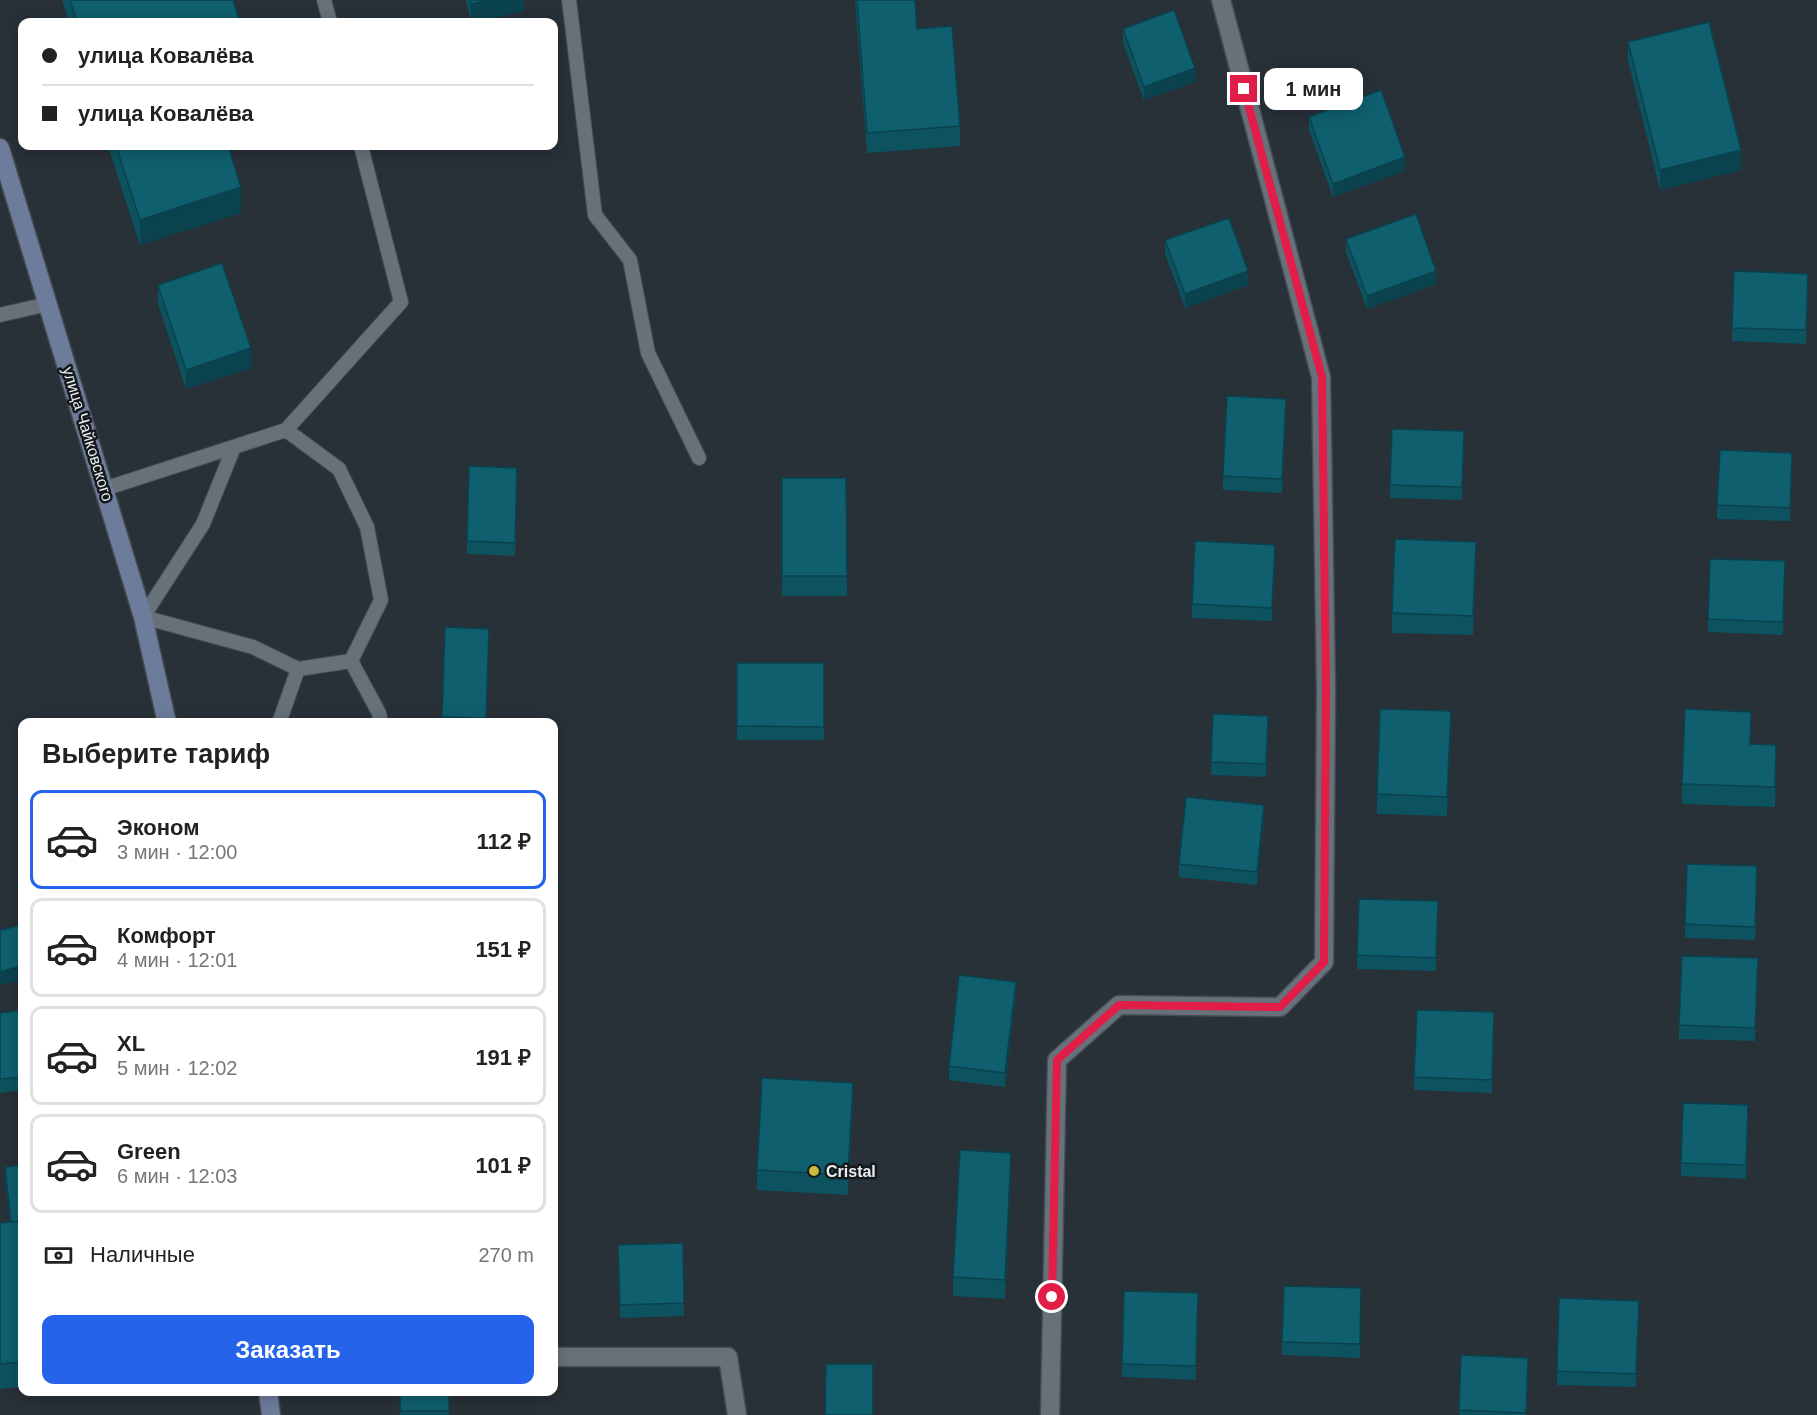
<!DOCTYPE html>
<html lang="ru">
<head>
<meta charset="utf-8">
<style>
	:root { --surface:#fff; --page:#f6f6f6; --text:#222; --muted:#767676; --line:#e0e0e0; --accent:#2563eb }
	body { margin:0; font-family:Helvetica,sans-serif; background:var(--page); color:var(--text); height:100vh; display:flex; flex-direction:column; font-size:22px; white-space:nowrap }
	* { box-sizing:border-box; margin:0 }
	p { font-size:20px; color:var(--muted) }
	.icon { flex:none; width:33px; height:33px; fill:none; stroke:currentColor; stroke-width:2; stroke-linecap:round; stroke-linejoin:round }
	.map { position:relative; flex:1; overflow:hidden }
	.side { position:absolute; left:18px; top:718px; width:540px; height:678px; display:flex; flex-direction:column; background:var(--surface); border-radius:12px; box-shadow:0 3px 15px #0003 }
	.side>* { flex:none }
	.banner { position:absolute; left:18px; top:18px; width:540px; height:132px; border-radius:12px; box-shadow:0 3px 15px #0003; display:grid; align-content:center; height:132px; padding:0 24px; background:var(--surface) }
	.end { position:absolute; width:27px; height:27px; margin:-14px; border:8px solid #e11d48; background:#fff; box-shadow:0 0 0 3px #fff }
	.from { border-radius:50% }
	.bubble { position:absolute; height:42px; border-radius:12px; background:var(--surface); box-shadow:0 3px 15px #0003; font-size:20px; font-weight:600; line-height:42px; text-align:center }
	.banner b { display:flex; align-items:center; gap:21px; height:57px; font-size:22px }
	.banner b+b { border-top:2px solid var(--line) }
	.banner i { width:15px; height:15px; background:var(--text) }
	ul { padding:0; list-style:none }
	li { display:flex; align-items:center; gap:18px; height:99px; margin:0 12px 9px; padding:0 12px; border:3px solid var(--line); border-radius:12px }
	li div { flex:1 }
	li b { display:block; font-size:22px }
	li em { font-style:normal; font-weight:600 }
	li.on { border-color:var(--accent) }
	li>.icon { width:54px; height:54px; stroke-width:1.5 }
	h2 { padding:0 24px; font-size:27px; line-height:72px }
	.pay { display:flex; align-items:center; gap:15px; height:66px; padding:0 24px; font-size:22px }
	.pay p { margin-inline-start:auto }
	.cta { display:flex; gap:12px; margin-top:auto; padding:12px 24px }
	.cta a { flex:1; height:69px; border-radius:12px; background:var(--accent); color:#fff; font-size:24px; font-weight:600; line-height:69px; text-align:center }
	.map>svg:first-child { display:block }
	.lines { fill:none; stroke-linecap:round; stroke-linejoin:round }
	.lane-casing { stroke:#444c52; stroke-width:16 }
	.street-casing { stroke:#444c52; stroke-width:21 }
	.secondary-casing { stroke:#444c52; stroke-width:21 }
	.lane { stroke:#67717a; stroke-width:14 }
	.street { stroke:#67717a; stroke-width:18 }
	.secondary { stroke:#6e7c9c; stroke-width:18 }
	.wall { fill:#0d525f }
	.shaded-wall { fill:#0a424e }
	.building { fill:#0f5f6f; stroke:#0a424e; stroke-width:1.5 }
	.route { stroke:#e11d48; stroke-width:8 }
	.poi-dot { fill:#caba39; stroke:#14181b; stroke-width:2 }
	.labels { text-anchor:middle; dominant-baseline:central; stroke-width:5; stroke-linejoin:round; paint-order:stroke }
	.street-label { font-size:16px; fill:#e9eff3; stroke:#14181b }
	.poi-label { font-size:16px; font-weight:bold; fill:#e9eff3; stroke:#14181b; text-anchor:start }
</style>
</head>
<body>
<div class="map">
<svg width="1817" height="1415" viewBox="0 0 1817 1415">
	<rect width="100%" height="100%" fill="#283038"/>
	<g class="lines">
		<defs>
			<g id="lane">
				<polyline points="324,0 330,22"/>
				<polyline points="569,0 595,215 630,260 648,353 699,458"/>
				<polyline points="0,315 48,304"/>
				<polyline points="286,430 339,469 367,527 381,600 351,661 379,713 381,723"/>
				<polyline points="234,447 203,524 143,617 253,647 298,669 351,661"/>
				<polyline points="104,489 286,430 401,302 361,146"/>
				<polyline points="279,723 298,669"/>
			</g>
			<g id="street">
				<polyline points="554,1357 728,1357 737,1415"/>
				<polyline points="1050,1415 1057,1060 1119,1005 1280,1007 1324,962 1326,690 1321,377 1221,0"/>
			</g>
			<g id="secondary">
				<polyline points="0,148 143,617 167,723"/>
				<polyline points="268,1392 271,1415"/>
			</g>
		</defs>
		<!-- lane casing -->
		<use href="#lane" class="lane-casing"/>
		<!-- street casing -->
		<use href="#street" class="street-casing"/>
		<!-- secondary casing -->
		<use href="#secondary" class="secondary-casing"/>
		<!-- lane -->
		<use href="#lane" class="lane"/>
		<!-- street -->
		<use href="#street" class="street"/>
		<!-- secondary -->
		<use href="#secondary" class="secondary"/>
	</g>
	<!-- wall -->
	<g class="wall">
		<polygon points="63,0 233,0 240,22 69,22 63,3"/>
		<polygon points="466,0 524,0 524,11 476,22 471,22"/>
		<polygon points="855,0 915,0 917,29 960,126 960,146 867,153"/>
		<polygon points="1123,29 1195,82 1144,100 1123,43"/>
		<polygon points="1628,42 1741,170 1660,190 1628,61"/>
		<polygon points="1309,117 1405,171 1333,197 1309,130"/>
		<polygon points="108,146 228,146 241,213 140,245"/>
		<polygon points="1346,239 1436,284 1367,309 1346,252"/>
		<polygon points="1165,240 1248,285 1185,308 1165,254"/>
		<polygon points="158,285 251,368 186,389 158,304"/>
		<polygon points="1808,288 1806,344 1732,341 1732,328"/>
		<polygon points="1286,412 1282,493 1223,490 1223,476"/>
		<polygon points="1464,445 1462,500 1390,498 1390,485"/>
		<polygon points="1792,466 1790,521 1717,519 1717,505"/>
		<polygon points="782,478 846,478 847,596 782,596"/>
		<polygon points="517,481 515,556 467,554 467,541"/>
		<polygon points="1275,558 1272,621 1192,618 1192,604"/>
		<polygon points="1476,562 1473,635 1392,633 1392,613"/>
		<polygon points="1785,575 1783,635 1708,632 1708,619"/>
		<polygon points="445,627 489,629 486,723 442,723"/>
		<rect x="737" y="663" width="87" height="77"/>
		<polygon points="1268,730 1266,777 1211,775 1211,762"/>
		<polygon points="1451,730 1447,816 1377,814 1377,794"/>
		<polygon points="1750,744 1776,764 1775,807 1682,804 1682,784"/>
		<polygon points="1264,819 1257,885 1179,877 1179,864"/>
		<polygon points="1757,879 1755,940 1685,938 1685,924"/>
		<polygon points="1438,915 1436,971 1357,969 1357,955"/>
		<polygon points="1758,972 1755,1041 1679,1039 1679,1025"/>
		<polygon points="1016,995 1005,1087 949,1080 949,1066"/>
		<polygon points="22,1010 22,1090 0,1093 0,1013"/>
		<polygon points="1494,1026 1492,1093 1414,1090 1414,1077"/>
		<polygon points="853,1103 848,1195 757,1190 757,1170"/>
		<polygon points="1748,1118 1746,1179 1681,1176 1681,1163"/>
		<polygon points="22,1165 22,1387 0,1389 0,1223 10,1222 5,1181 5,1167"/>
		<polygon points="1011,1173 1005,1299 953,1296 953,1277"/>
		<polygon points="683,1243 684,1316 620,1318 618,1258"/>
		<polygon points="1198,1293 1196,1380 1122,1377 1122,1364"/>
		<polygon points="1361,1302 1360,1358 1282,1355 1282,1342"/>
		<polygon points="1639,1314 1636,1387 1557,1385 1557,1371"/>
		<polygon points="1461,1355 1528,1371 1526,1415 1459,1415"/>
		<rect x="400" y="1392" width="49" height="23"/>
	</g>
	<!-- shaded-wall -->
	<g class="shaded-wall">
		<polygon points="488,0 524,0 524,11 476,22 471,22 471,4"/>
		<polygon points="1195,68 1195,82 1144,100 1144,87"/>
		<polygon points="1741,150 1741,170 1660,190 1660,170"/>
		<polygon points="1405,157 1405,171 1333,197 1333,184"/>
		<polygon points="241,187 241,213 140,245 140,220"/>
		<polygon points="1248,271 1248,285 1185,308 1185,294"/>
		<polygon points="1436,271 1436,284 1367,309 1367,296"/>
		<polygon points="251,348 251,368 186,389 186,370"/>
		<polygon points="1286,399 1286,412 1282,493 1282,479"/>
		<polygon points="1476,542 1476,562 1473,635 1473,616"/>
		<polygon points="1275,545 1275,558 1272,621 1272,608"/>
		<polygon points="1451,711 1451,730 1447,816 1447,797"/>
		<polygon points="1776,745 1776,764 1775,807 1775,787"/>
		<polygon points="1264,805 1264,819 1257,885 1257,872"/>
		<polygon points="22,966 22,980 0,985 0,972"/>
		<polygon points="1016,982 1016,995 1005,1087 1005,1073"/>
		<polygon points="853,1083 853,1103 848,1195 848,1175"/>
		<polygon points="1011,1153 1011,1173 1005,1299 1005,1280"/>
	</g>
	<!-- building -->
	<g class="building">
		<polygon points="70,0 233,0 240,22 77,22"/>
		<polygon points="470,0 488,0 471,4"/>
		<polygon points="857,0 915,0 917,29 952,26 960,126 867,133"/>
		<polygon points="1174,10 1195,68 1144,87 1123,29"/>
		<polygon points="1709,22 1741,150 1660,170 1628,42"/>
		<polygon points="1381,90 1405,157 1333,184 1309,117"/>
		<polygon points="116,146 228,146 241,187 140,220"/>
		<polygon points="1416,214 1436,271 1367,296 1346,239"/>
		<polygon points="1229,218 1248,271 1185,294 1165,240"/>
		<polygon points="222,263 251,348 186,370 158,285"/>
		<polygon points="1734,271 1808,274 1806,330 1732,328"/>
		<polygon points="1227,396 1286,399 1282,479 1223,476"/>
		<polygon points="1392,429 1464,431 1462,487 1390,485"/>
		<polygon points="1720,450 1792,453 1790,508 1717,505"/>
		<polygon points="469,466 517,468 515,543 467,541"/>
		<polygon points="782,478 846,478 847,576 782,576"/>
		<polygon points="1395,539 1476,542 1473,616 1392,613"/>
		<polygon points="1195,541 1275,545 1272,608 1192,604"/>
		<polygon points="1710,559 1785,561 1783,622 1708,619"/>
		<polygon points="445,627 489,629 486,718 442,717"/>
		<polygon points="737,663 824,663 824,727 737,726"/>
		<polygon points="1380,709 1451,711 1447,797 1377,794"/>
		<polygon points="1685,709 1751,712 1750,744 1776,745 1775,787 1682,784"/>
		<polygon points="1213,714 1268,716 1266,764 1211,762"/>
		<polygon points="1186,797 1264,805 1257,872 1179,864"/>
		<polygon points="1687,864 1757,866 1755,927 1685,924"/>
		<polygon points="1359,899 1438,901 1436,958 1357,955"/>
		<polygon points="22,925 22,966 0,972 0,930"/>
		<polygon points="1682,956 1758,958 1755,1028 1679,1025"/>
		<polygon points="959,975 1016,982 1005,1073 949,1066"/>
		<polygon points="22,1010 22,1077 0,1079 0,1013"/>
		<polygon points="1417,1010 1494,1012 1492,1080 1414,1077"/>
		<polygon points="762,1078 853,1083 848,1175 757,1170"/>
		<polygon points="1683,1103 1748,1105 1746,1165 1681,1163"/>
		<polygon points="960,1150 1011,1153 1005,1280 953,1277"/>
		<polygon points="22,1165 22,1221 11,1222 5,1167"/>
		<polygon points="22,1221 22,1362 0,1364 0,1223"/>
		<polygon points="683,1243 684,1303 620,1305 618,1245"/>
		<polygon points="1284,1286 1361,1288 1360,1344 1282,1342"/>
		<polygon points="1124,1291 1198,1293 1196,1366 1122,1364"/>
		<polygon points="1559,1298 1639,1301 1636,1374 1557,1371"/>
		<polygon points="1461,1355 1528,1358 1526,1413 1459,1410"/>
		<polygon points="826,1364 873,1364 873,1415 825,1415"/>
		<rect x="400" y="1392" width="49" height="19"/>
	</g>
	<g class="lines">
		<!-- route -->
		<polyline class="route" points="1052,1297 1057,1060 1119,1005 1280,1007 1324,962 1326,690 1322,377 1244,89"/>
	</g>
	<!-- markers -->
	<circle class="poi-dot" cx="814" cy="1171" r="6"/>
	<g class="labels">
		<!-- street labels -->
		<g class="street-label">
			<text transform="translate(88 434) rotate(73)">улица Чайковского</text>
		</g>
		<!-- poi labels -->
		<g class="poi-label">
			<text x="826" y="1171">Cristal</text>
		</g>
	</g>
</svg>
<i class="end from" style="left:1052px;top:1297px"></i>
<i class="end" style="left:1244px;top:89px"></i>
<div class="bubble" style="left:1264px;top:68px;width:99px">1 мин</div>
<div class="banner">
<b><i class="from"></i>улица Ковалёва</b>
<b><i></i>улица Ковалёва</b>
</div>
<section class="side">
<h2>Выберите тариф</h2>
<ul>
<li class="on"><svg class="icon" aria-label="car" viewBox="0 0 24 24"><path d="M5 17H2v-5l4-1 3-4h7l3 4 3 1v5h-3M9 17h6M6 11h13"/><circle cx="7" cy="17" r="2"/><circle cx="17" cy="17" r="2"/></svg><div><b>Эконом</b><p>3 мин · 12:00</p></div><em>112 ₽</em></li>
<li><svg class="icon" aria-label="car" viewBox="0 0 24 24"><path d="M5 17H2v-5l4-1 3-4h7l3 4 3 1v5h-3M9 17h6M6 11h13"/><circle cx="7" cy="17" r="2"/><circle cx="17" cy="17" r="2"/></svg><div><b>Комфорт</b><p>4 мин · 12:01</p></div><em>151 ₽</em></li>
<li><svg class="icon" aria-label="car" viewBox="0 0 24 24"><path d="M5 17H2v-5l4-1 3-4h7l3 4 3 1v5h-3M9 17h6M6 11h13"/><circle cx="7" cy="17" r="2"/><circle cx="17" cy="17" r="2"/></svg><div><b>XL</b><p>5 мин · 12:02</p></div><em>191 ₽</em></li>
<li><svg class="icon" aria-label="car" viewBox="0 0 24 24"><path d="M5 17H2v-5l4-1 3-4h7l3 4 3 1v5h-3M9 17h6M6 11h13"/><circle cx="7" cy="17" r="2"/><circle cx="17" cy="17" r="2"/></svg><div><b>Green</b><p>6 мин · 12:03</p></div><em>101 ₽</em></li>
</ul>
<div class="pay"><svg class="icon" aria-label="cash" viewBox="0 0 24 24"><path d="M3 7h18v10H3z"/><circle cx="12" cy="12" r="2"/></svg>Наличные<p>270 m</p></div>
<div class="cta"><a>Заказать</a></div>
</section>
</div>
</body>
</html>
